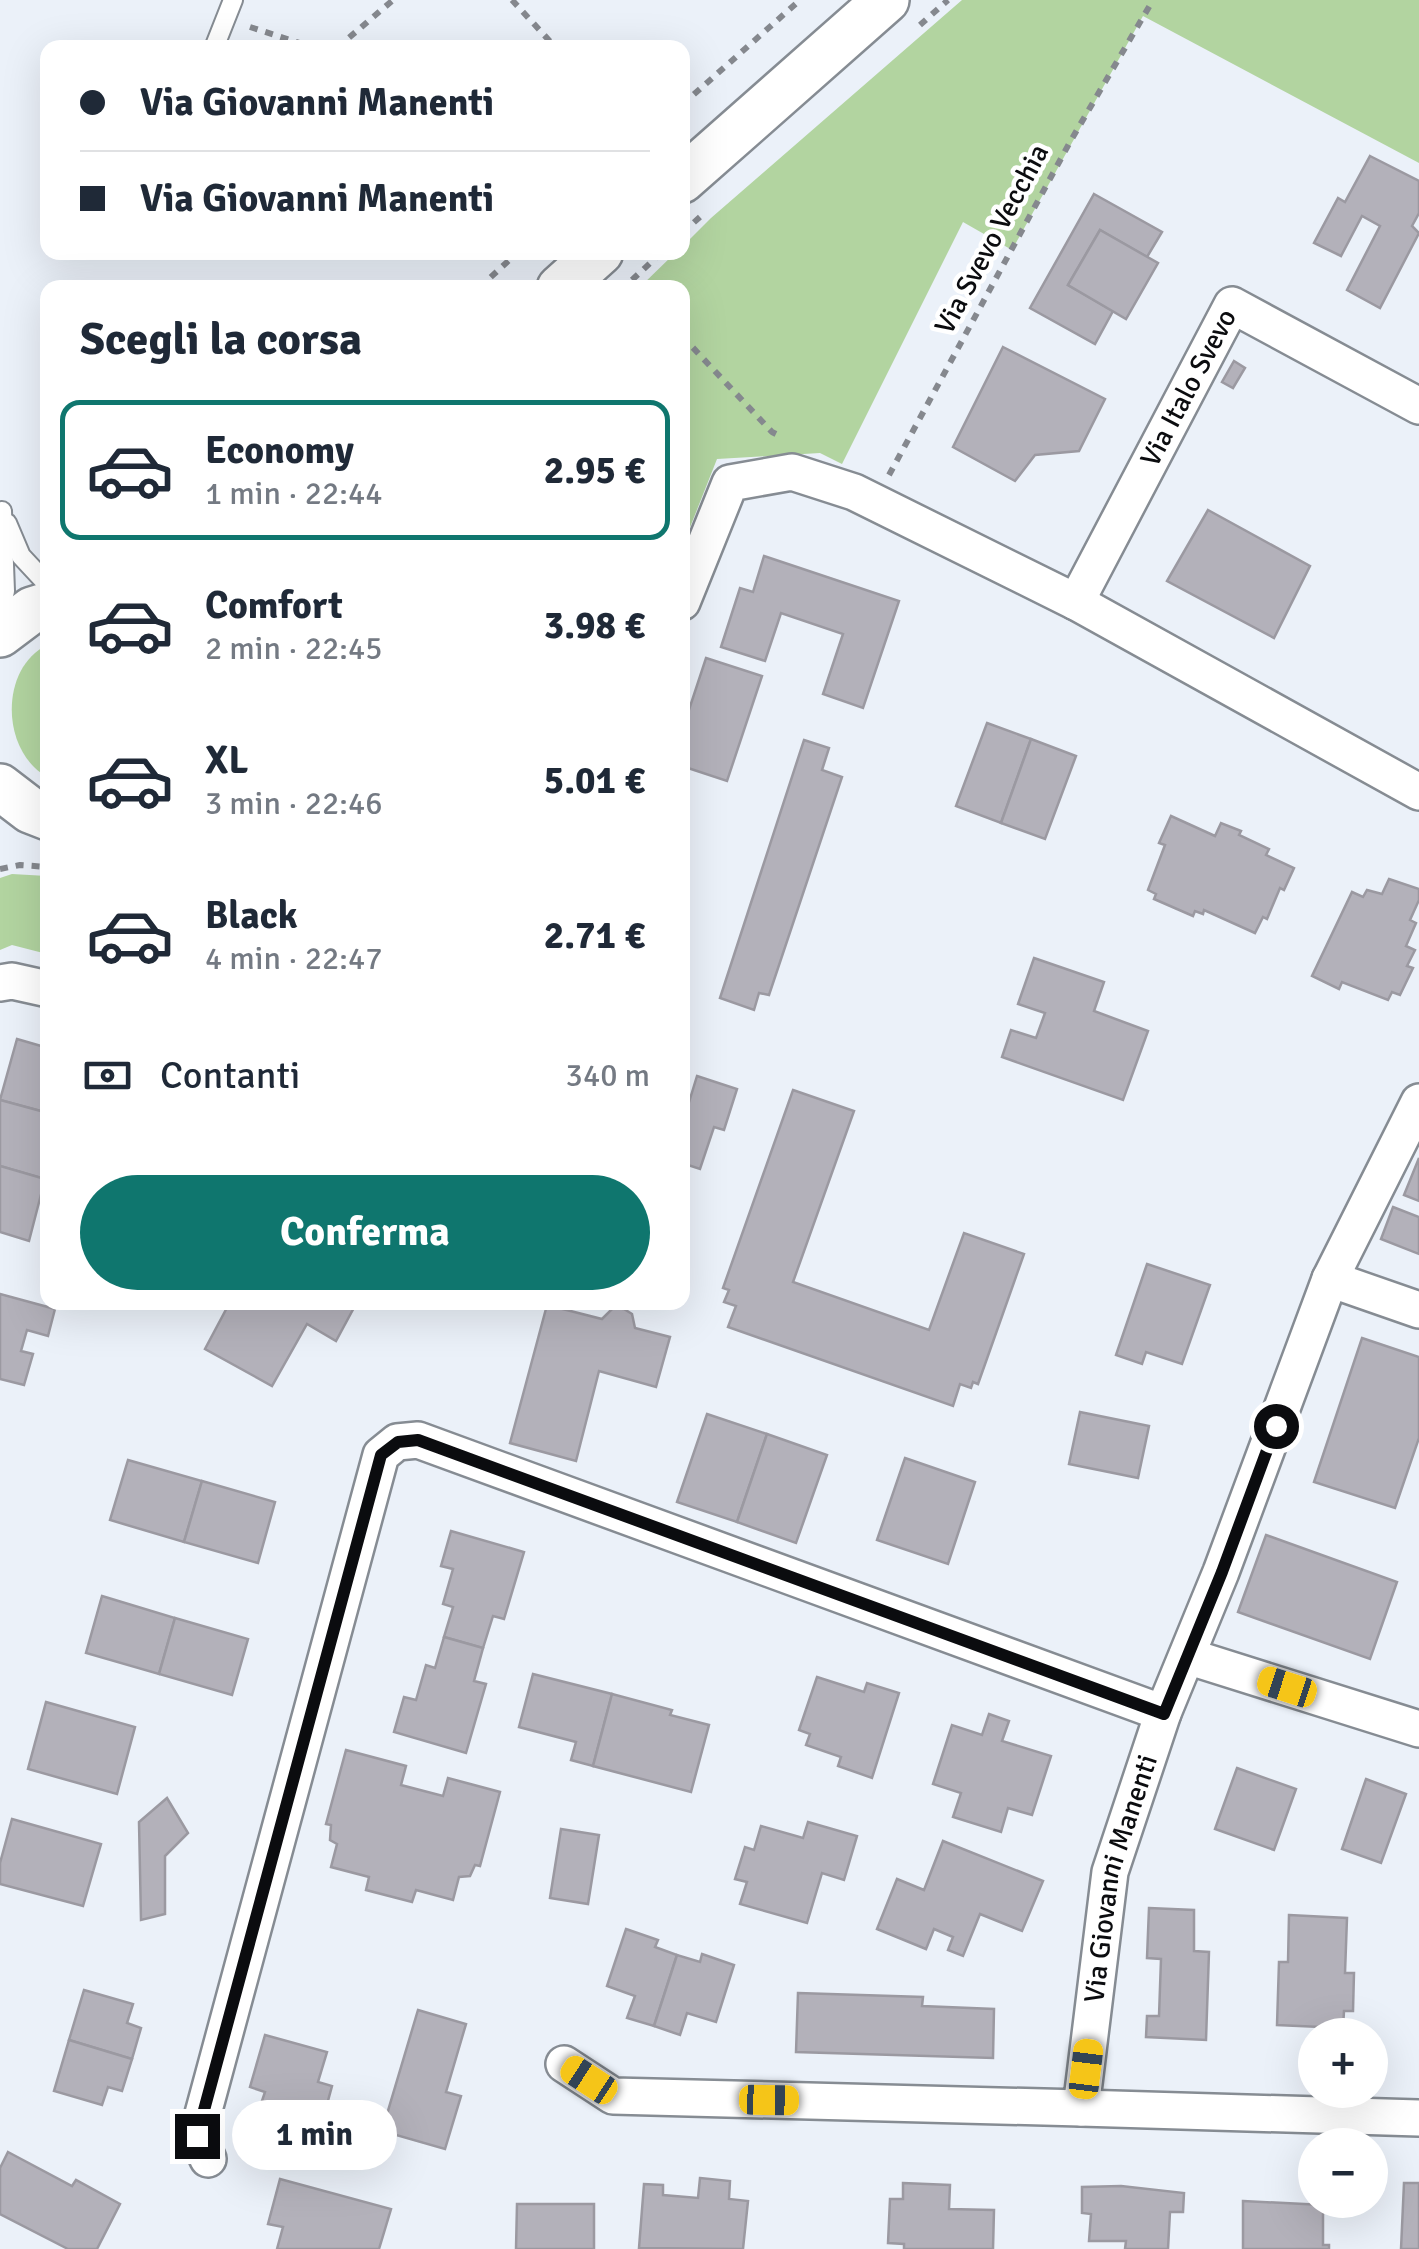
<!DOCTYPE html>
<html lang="it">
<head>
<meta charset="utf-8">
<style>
	:root { --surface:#fff; --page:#f6f6f7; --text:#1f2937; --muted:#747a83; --line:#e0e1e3; --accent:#0f766e }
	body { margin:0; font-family:Signika,sans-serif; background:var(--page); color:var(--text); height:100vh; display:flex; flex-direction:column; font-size:38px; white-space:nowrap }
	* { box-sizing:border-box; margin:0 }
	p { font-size:32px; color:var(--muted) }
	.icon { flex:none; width:55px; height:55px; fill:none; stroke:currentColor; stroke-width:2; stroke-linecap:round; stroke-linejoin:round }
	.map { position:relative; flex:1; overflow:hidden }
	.side { position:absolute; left:40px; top:280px; width:650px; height:1030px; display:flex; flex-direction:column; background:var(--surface); border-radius:20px; box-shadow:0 10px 40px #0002 }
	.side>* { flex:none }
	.banner { position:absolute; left:40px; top:40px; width:650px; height:220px; border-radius:20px; box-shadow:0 10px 40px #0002; display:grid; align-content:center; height:220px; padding:0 40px; background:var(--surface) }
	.fabs { position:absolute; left:1298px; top:2018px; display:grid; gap:20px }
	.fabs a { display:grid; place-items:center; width:90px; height:90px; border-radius:50%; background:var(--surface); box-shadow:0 10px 40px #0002; font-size:50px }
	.end { position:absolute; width:45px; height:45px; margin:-22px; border:12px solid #0b0c0f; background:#fff; box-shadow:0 0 0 5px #fff }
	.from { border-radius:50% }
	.bubble { position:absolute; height:70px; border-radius:35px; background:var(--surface); box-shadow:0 10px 40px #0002; font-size:32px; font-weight:700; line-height:70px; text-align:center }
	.car { position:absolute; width:30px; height:60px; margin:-30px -15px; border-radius:12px; box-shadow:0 0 8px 2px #0007; background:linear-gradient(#f5c518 24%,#345 0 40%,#f5c518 0 76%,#345 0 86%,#f5c518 0) }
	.banner b { display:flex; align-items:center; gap:35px; height:95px; font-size:38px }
	.banner b+b { border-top:2px solid var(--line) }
	.banner i { width:25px; height:25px; background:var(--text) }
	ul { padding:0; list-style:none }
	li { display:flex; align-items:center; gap:30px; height:140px; margin:0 20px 15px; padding:0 20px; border:5px solid transparent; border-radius:20px }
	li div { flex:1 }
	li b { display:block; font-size:38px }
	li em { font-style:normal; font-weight:700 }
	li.selected { border-color:var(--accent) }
	li>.icon { width:90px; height:90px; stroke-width:1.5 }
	h2 { padding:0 40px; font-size:45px; line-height:120px }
	.pay { display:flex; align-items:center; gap:25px; height:110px; padding:0 40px; font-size:38px }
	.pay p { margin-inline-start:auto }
	.cta { display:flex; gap:20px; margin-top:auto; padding:20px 40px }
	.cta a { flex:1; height:115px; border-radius:60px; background:var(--accent); color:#fff; font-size:40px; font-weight:700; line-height:115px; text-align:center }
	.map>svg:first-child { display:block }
	.green { fill:#b2d4a0 }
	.building { fill:#b3b1ba; stroke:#9b99a1; stroke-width:2.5 }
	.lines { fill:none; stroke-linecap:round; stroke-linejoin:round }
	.service-casing { stroke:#868c93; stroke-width:22 }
	.minor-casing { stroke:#868c93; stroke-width:40 }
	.tertiary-casing { stroke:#868c93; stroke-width:50 }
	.path { stroke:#85888e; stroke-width:6; stroke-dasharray:8 8; stroke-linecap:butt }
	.service { stroke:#fff; stroke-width:18 }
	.minor { stroke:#fff; stroke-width:35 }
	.tertiary { stroke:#fff; stroke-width:45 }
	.route { stroke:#0b0c0f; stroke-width:12 }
	.labels { text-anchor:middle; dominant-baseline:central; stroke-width:9; stroke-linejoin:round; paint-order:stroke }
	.street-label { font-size:28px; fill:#0b0c0f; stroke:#fff }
</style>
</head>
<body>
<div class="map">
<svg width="1419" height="2249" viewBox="0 0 1419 2249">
	<rect width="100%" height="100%" fill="#ebf1f9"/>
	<!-- green -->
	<g class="green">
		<polygon points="962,0 1419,0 1419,163 1143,16 1012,250 963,222 842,464 820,453 717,459 683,545 682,288 639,288 675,253 682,252 683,246 711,218"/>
		<path d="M 47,645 L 48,645 L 47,777 C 0,750 0,668 47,645 Z"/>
		<polygon points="12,874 47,876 47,954 12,945 0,950 0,878"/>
	</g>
	<!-- building -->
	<g class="building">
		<polygon points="1370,156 1419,181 1419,213 1412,226 1419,233 1380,308 1347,290 1380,226 1362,216 1341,256 1314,243 1338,198 1345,202"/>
		<polygon points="1094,194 1162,232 1147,257 1100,230 1068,285 1113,311 1095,344 1030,308"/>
		<polygon points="1100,230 1158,263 1126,319 1068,285"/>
		<polygon points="1003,347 1105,399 1079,451 1035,455 1015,481 953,447"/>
		<polygon points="1234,361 1245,368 1233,388 1222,382"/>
		<polygon points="1208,510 1310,566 1274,638 1167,581"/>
		<polygon points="764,556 899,601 863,708 823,694 843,634 781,613 765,661 721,647 740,588 753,592"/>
		<polygon points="706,658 762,676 727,781 682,766 682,731"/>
		<polygon points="987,723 1031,739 1001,823 956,806"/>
		<polygon points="1031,739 1076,756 1045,839 1001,823"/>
		<polygon points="804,740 829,748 822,770 842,777 769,995 759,993 754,1010 720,998"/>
		<polygon points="1171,816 1215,836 1221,823 1241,831 1239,835 1269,849 1266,855 1294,868 1284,890 1280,888 1267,919 1263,917 1255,933 1204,910 1203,914 1195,911 1193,916 1154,899 1156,894 1148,890 1165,845 1159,843"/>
		<polygon points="1389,879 1419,889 1419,900 1410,920 1416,923 1406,946 1415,950 1407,966 1413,968 1400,995 1392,992 1388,1000 1342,982 1339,989 1312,976 1352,892 1363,897 1367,890 1382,894"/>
		<polygon points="1034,958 1104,982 1094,1011 1148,1031 1123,1100 1002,1057 1011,1030 1036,1038 1045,1013 1018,1004"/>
		<polygon points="17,1039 48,1048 48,1113 0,1100"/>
		<polygon points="697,1076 737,1089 724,1130 714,1127 700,1169 682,1163 682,1110 686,1112"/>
		<polygon points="793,1090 854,1111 793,1282 929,1330 964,1233 1024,1254 978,1384 973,1382 971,1388 960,1384 953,1406 728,1327 736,1306 724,1302 729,1290 723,1288"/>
		<polygon points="0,1100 48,1113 45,1179 0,1166"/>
		<polygon points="1419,1158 1419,1201 1404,1195"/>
		<polygon points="0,1166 45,1179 29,1241 0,1232"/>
		<polygon points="1393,1207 1419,1217 1419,1254 1381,1239"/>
		<polygon points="1147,1264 1210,1285 1182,1364 1146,1352 1142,1364 1116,1355"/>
		<polygon points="0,1294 55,1309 48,1336 27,1330 21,1351 33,1354 24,1385 0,1379"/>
		<polygon points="230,1302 357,1302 336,1341 307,1324 272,1386 205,1349"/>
		<polygon points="547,1305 602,1319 613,1308 624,1309 632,1314 635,1328 670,1337 656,1387 599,1371 576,1461 510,1443"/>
		<polygon points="1362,1338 1419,1357 1419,1438 1395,1508 1314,1482"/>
		<polygon points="1080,1412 1149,1426 1138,1478 1069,1464"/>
		<polygon points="707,1414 767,1434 737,1522 677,1502"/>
		<polygon points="767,1434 827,1455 796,1543 737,1522"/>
		<polygon points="905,1458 975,1482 948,1564 877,1540"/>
		<polygon points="128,1460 202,1481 184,1542 110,1520"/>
		<polygon points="202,1481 275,1502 258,1563 184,1542"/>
		<polygon points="451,1531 524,1552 504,1619 493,1616 483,1648 444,1637 453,1607 443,1604 453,1569 441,1566"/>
		<polygon points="1266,1535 1397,1582 1370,1659 1238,1612"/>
		<polygon points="102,1596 175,1618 159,1674 86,1653"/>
		<polygon points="175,1618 248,1639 232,1695 159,1674"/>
		<polygon points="444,1637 483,1648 474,1681 486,1684 466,1753 394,1732 404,1697 416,1700 426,1665 435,1668"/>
		<polygon points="533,1674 612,1694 593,1766 571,1760 576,1742 519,1727"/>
		<polygon points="817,1677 864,1692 867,1683 899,1693 872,1778 838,1766 841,1757 806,1745 810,1734 799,1730"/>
		<polygon points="612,1694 672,1710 670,1715 709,1725 691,1792 593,1766"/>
		<polygon points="46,1702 135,1727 117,1794 28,1769"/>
		<polygon points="989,1714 1009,1721 1002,1741 1051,1756 1032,1815 1008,1808 1001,1832 953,1817 961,1793 933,1784 952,1725 982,1735"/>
		<polygon points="346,1750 406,1766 401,1785 443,1796 448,1778 500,1792 480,1866 475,1865 470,1876 459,1877 453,1900 416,1890 412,1902 366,1890 369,1877 331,1867 337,1844 330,1840 331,1825 326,1824"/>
		<polygon points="1237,1768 1296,1789 1274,1850 1215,1829"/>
		<polygon points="1366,1779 1406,1794 1381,1863 1342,1849"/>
		<polygon points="167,1798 188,1833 165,1856 165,1914 141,1920 139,1822"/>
		<polygon points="12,1819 101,1844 83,1906 0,1884 0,1863"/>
		<polygon points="808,1822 857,1836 844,1880 822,1873 807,1923 740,1904 747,1882 735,1879 745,1847 754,1850 761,1826 803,1838"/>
		<polygon points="561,1829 599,1835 588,1904 550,1898"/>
		<polygon points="943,1841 1043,1881 1022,1931 980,1914 963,1956 948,1950 953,1937 934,1929 926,1949 877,1929 897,1879 924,1890"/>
		<polygon points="1149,1908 1194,1910 1194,1951 1209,1952 1206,2040 1146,2037 1147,2016 1159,2016 1161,1959 1147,1958"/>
		<polygon points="1289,1915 1347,1918 1345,1973 1354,1973 1353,2011 1344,2011 1343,2028 1277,2025 1279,1962 1288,1962"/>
		<polygon points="626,1929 658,1940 655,1947 677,1955 654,2026 627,2018 635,1996 607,1986"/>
		<polygon points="702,1954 734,1965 716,2022 687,2013 680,2035 654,2026 677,1955 700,1962"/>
		<polygon points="84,1990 133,2004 127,2023 141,2028 132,2059 69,2040"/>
		<polygon points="798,1993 923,1997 922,2006 994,2009 993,2058 796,2052"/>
		<polygon points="418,2010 466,2024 446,2092 461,2096 445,2149 382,2131"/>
		<polygon points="265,2035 327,2052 318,2082 332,2086 320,2130 258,2113 265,2092 250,2087"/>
		<polygon points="69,2040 132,2059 122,2091 108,2087 102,2105 54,2091"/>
		<polygon points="8,2152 72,2186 76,2180 120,2204 97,2249 68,2249 0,2214 0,2168"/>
		<polygon points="700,2178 730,2181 729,2199 748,2201 743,2249 639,2248 644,2184 663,2185 663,2195 698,2198"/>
		<polygon points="280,2179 391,2209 379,2249 277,2249 283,2227 268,2224"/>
		<polygon points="903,2183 950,2185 949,2209 994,2210 993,2249 904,2249 904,2244 888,2243 890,2199 903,2199"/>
		<polygon points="1404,2183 1419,2183 1419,2249 1401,2249"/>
		<polygon points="1121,2186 1184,2193 1183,2212 1170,2212 1168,2249 1125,2249 1126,2241 1089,2241 1091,2214 1082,2213 1082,2187"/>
		<polygon points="1243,2201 1323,2205 1323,2245 1329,2245 1329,2249 1243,2249"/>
		<polygon points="517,2204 594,2204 594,2249 516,2249"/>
	</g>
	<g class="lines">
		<defs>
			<g id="service">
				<polyline points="214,48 233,0"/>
				<polyline points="7,523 21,556 48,585"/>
				<polyline points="0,611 5,591 2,511"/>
			</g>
			<g id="minor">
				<polyline points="682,602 730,483 792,472 854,492 1076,602 1419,792"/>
				<path id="s1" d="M 1076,602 L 1232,305 L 1419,406"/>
				<polyline points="0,983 12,981 48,989"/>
				<polyline points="1330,1279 1419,1310"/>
				<polyline points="1187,1656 1419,1729"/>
				<path id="s2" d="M 564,2064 L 613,2096 L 1081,2108 L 1110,1872 L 1163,1713 L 1221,1572 L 1330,1279 L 1419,1102"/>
				<polyline points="1081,2108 1419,2118"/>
				<polyline points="208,2159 197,2136 381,1455 397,1442 418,1440 1163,1713"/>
			</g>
			<g id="tertiary">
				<polyline points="682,180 886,0"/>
				<polyline points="560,288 600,252"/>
				<polyline points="0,634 32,610 48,605"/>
				<polyline points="0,787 30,810 48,817"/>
			</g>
		</defs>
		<!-- service casing -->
		<use href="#service" class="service-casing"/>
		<!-- minor casing -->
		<use href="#minor" class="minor-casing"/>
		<!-- tertiary casing -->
		<use href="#tertiary" class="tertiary-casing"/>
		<!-- path -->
		<g class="path">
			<polyline points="512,0 556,48"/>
			<polyline points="920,25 948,0"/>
			<polyline points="250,27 315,48"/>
			<polyline points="337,48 393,0"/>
			<polyline points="682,105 800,0"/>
			<polyline points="682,233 700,217"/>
			<polyline points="632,280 662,252"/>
			<polyline points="479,288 518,252"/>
			<polyline points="682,336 772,432 782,437"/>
			<polyline points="889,475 1070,142 1153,0"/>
			<polyline points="0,869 20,865 48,867"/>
		</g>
		<!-- service -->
		<use href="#service" class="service"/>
		<!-- minor -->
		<use href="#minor" class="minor"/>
		<!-- tertiary -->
		<use href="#tertiary" class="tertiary"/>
	</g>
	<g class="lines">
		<!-- route -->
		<polyline class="route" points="197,2136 381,1455 398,1442 418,1440 1164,1714 1222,1572 1276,1426"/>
	</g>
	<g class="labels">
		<!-- street labels -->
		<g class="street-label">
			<text transform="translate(992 239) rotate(-62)">Via Svevo Vecchia</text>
			<text stroke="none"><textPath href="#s1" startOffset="242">Via Italo Svevo</textPath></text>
			<text stroke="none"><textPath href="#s2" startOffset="760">Via Giovanni Manenti</textPath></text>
		</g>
	</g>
</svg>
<div class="fabs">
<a>+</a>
<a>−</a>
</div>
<i class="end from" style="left:1276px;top:1426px"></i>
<i class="end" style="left:197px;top:2136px"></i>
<div class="bubble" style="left:232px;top:2100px;width:165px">1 min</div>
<i class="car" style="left:1287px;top:1687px;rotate:288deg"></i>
<i class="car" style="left:1086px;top:2069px;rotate:7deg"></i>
<i class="car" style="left:589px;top:2080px;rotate:303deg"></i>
<i class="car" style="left:769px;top:2100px;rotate:91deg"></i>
<div class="banner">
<b><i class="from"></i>Via Giovanni Manenti</b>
<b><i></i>Via Giovanni Manenti</b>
</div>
<section class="side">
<h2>Scegli la corsa</h2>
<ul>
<li class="selected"><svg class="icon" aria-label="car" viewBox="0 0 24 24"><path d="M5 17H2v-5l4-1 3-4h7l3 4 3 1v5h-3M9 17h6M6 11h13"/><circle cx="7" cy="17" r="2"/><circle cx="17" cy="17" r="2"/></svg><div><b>Economy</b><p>1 min · 22:44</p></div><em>2.95 €</em></li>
<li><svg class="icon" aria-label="car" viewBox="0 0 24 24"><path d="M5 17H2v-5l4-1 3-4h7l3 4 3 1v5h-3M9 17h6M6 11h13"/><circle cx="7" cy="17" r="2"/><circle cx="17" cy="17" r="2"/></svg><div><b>Comfort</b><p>2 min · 22:45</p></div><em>3.98 €</em></li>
<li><svg class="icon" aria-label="car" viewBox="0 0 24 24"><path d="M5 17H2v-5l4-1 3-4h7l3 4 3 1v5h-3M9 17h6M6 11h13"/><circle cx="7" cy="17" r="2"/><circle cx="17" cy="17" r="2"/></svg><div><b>XL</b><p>3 min · 22:46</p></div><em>5.01 €</em></li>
<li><svg class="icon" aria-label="car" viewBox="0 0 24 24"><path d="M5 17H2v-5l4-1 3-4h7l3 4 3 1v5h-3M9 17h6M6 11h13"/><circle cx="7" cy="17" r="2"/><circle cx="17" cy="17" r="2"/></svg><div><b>Black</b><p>4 min · 22:47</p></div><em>2.71 €</em></li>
</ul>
<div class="pay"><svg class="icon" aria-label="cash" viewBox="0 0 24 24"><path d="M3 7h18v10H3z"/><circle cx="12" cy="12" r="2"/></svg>Contanti<p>340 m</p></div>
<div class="cta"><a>Conferma</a></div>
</section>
</div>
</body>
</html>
